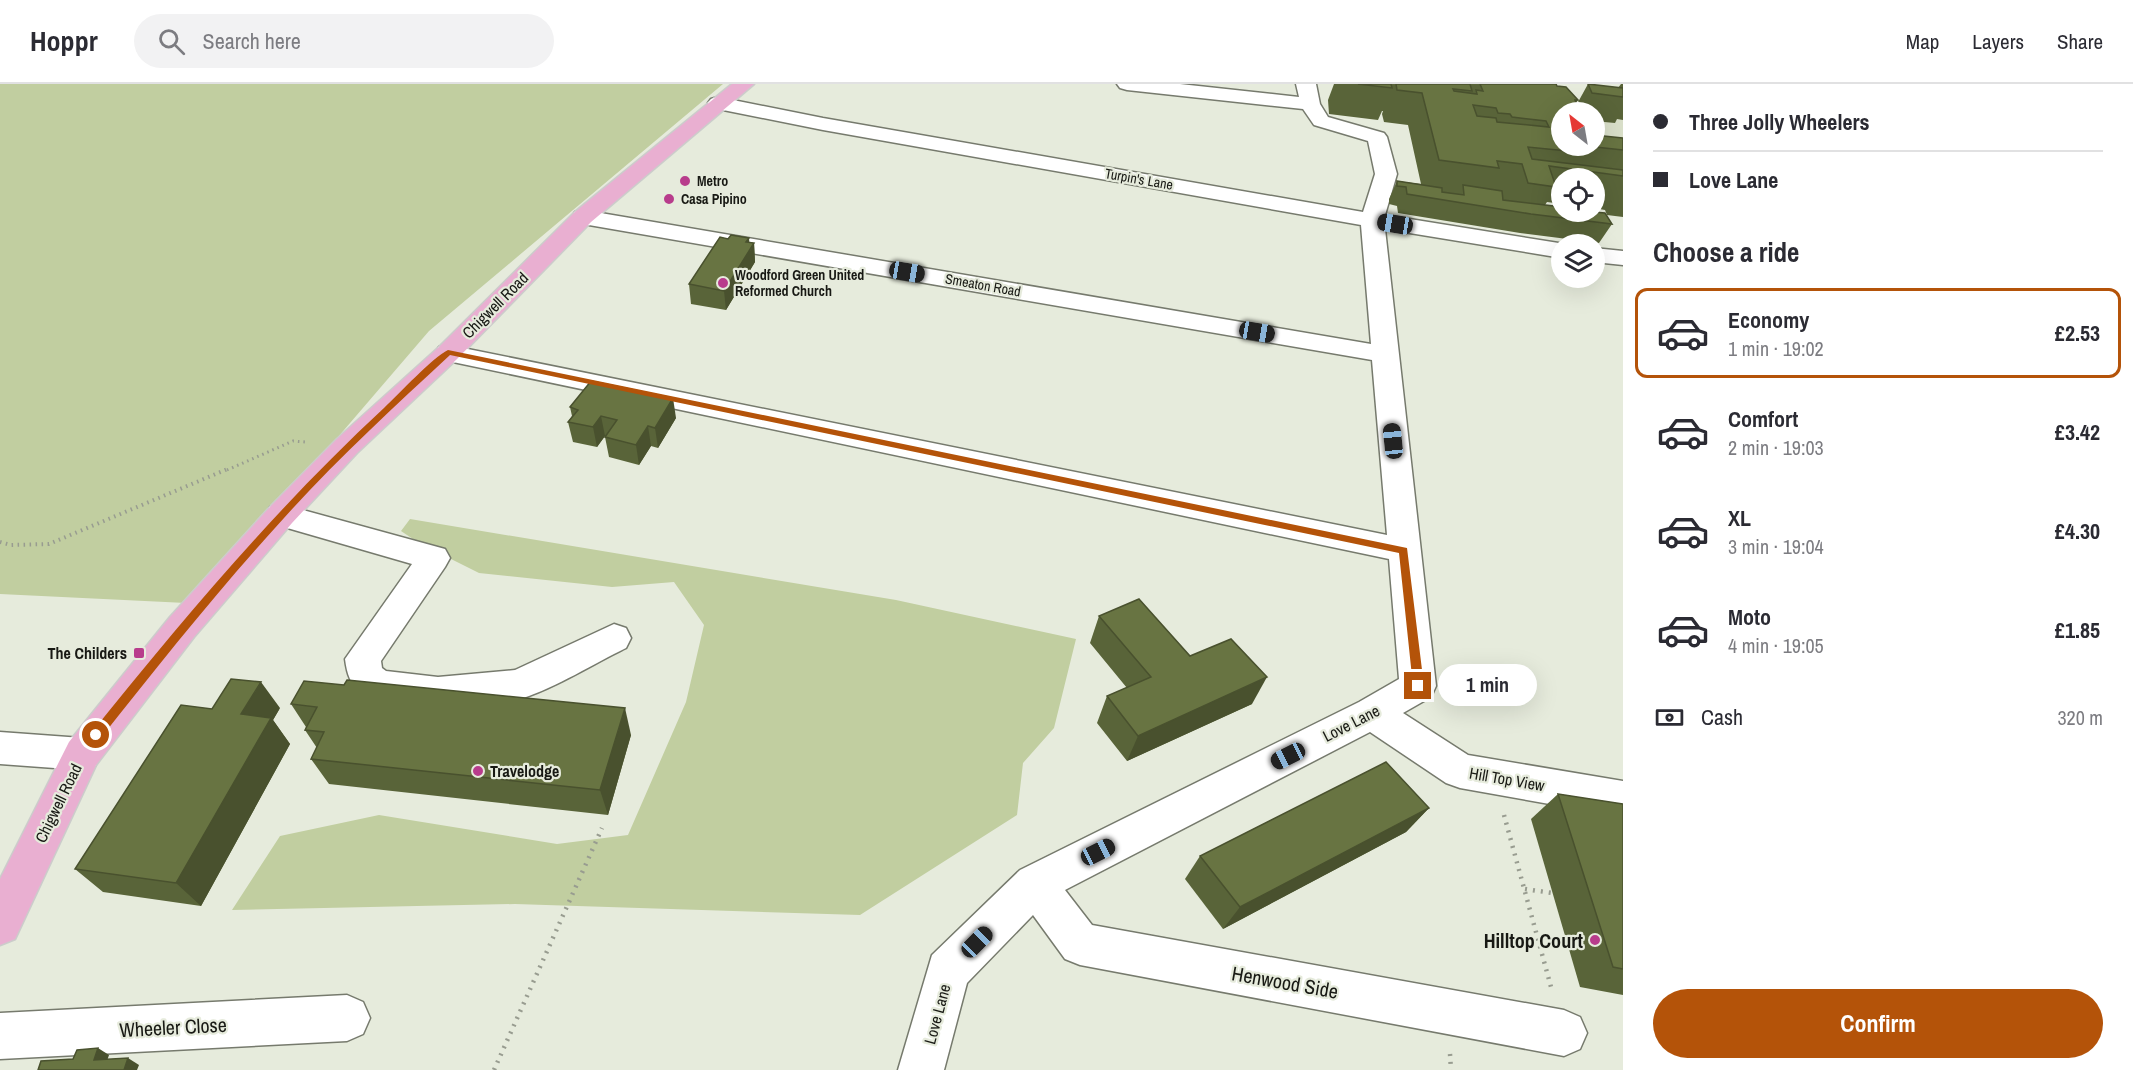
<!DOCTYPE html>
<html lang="en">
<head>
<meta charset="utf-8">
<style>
	:root { --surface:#fff; --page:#f2f2f3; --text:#2b2b33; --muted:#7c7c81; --line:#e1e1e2; --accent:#b45309 }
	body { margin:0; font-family:"Archivo Narrow",sans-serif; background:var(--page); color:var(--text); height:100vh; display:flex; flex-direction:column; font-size:22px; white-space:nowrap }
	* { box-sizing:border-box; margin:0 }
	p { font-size:20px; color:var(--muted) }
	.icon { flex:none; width:33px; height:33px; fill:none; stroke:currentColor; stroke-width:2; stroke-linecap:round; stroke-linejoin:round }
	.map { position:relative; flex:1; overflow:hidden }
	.panel { display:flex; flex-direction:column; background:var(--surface); width:510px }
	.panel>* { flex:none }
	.hud { display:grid; align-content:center; height:132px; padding:0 30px; background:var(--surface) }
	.needle { width:39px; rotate:329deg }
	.controls { position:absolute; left:1551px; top:18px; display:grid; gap:12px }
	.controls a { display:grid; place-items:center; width:54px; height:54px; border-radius:50%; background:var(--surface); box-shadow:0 6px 24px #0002; font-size:30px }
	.end { position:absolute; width:27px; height:27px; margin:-14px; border:8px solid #b45309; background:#fff; box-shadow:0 0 0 3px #fff }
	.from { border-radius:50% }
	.bubble { position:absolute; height:42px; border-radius:21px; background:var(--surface); box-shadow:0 6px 24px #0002; font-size:20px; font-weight:700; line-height:42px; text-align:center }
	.car { position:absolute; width:18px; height:36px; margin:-18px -9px; border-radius:8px; box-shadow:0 0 4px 2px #0007; background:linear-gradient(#222 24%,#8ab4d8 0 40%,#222 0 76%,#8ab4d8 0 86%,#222 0) }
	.hud b { display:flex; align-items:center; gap:21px; height:57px; font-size:22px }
	.hud b+b { border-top:2px solid var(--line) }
	.hud i { width:15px; height:15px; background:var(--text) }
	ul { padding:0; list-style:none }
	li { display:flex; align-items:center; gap:18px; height:90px; margin:0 12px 9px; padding:0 18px; border:3px solid transparent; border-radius:12px }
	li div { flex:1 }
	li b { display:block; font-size:22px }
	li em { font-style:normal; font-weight:700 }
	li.selected { border-color:var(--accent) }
	li>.icon { width:54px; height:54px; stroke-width:1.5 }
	h2 { padding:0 30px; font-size:27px; line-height:72px }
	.pay { display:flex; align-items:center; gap:15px; height:66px; padding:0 30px; font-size:22px }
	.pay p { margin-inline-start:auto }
	.action { display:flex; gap:12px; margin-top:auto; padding:12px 30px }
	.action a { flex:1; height:69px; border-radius:36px; background:var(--accent); color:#fff; font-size:24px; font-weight:700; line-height:69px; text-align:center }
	header { display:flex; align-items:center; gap:36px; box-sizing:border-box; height:84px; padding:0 30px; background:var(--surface); border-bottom:2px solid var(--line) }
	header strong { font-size:28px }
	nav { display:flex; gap:33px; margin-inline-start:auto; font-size:21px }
	.search { width:420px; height:54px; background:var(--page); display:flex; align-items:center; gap:15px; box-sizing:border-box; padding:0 21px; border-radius:33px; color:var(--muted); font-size:22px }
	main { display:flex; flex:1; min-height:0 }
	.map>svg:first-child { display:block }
	.built { fill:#d9dfc9; fill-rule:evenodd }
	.green { fill:#c1cea0 }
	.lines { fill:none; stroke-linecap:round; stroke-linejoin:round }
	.minor-casing { stroke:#767a6d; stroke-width:3 }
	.major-casing { stroke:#cccccb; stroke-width:3 }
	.path-far2 { stroke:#989c90; stroke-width:3; stroke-dasharray:1.5 4; stroke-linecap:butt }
	.path-far1 { stroke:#989c90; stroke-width:4; stroke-dasharray:1.5 4.5; stroke-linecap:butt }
	.path { stroke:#989c90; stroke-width:4.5; stroke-dasharray:2 6; stroke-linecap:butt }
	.minor { fill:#fff; fill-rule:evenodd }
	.major { fill:#e9afd1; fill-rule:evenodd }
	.wall { fill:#596439 }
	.shaded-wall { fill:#49512e }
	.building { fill:#687442; stroke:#49512e; stroke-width:1.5; fill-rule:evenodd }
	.route { fill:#b45309 }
	.poi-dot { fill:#b83c8c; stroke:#e6ebdc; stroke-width:2 }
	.labels { text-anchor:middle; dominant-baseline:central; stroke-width:4.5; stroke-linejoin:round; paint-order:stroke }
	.far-street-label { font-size:14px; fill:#181914; stroke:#e6ebdc }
	.far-poi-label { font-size:14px; font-weight:bold; fill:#181914; stroke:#e6ebdc; text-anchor:start }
	.street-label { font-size:16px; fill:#181914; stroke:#e6ebdc }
	.poi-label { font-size:16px; font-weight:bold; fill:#181914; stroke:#e6ebdc; text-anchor:end }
	.near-poi-label { font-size:20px; font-weight:bold; fill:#181914; stroke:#e6ebdc; text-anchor:end }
	.near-street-label { font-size:20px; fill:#181914; stroke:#e6ebdc }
</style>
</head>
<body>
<header>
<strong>Hoppr</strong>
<div class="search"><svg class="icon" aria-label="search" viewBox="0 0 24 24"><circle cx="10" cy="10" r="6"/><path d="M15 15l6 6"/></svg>Search here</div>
<nav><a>Map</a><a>Layers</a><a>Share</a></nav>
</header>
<main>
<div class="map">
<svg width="1623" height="986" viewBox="0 0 1623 986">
	<rect width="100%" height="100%" fill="#e6ebdc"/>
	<!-- built -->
	<path class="built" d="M 1541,20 L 1623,30 L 1623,78 L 1565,71 ZM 1562,28 L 1594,28 L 1594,62 L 1562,62 Z"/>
	<!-- green -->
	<g class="green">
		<polygon points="0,0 723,0 429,247 326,367 186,519 0,510"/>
		<polygon points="410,435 896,516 1076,555 1054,644 1023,679 1017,731 860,831 515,820 232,826 280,752 379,731 557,760 628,751 686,618 704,541 674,498 612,503 479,489 419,459 401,447"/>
	</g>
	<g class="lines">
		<defs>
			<g id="minor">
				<polygon points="1117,0 1180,0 1299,13 1296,0 1316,0 1320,20 1328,33 1384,49 1387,53 1397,90 1385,131 1565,160 1562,160 1562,174 1385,145 1436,602 1431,613 1403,629 1468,671 1623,697 1623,733 1460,704 1446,699 1370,648 1065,806 1092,841 1564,926 1580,933 1587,949 1580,965 1564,972 1080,881 1065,875 1033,831 967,899 944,986 898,986 932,871 1020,786 1359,618 1399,595 1389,475 448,277 439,275 435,269 439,263 448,261 1387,451 1372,276 583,140 575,138 572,133 575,128 583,126 1371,260 1361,141 823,46 718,25 711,23 708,19 711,15 718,13 823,34 1363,128 1375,90 1368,57 1314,41 1303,25 1127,6 1120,4"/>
				<polygon points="1594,164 1623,167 1623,181 1594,178"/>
				<path d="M 281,420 L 445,465 L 450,474 L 445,483 L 381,577 L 382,584 L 386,587 L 438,593 L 515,586 L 614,540 L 626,544 L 631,554 L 626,564 C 595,579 555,604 523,614 C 494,622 386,627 363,610 C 350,601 347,590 345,575 L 412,480 L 270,439 L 265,431 L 270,423 Z"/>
				<polygon points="0,648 82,654 95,658 101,670 95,682 82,686 0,680"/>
				<polygon points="347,911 363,918 370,934 363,950 347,957 0,975 0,929"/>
			</g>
			<polygon id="major" points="732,0 754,0 591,138 457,275 357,369 292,439 194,553 96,681 15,855 0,861 0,795 69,658 170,533 270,423 337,355 439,263 575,128"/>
		</defs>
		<!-- minor casing -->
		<use href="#minor" class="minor-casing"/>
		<!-- major casing -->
		<use href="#major" class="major-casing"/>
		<!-- path-far2 -->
		<polyline class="path-far2" points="227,386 293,357 305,358"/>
		<!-- path-far1 -->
		<polyline class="path-far1" points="0,458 11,461 49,460 230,384"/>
		<!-- path -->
		<g class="path">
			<polyline points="1504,731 1551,903"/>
			<polyline points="1525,805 1552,809"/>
			<polyline points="1450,970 1451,986"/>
			<polyline points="494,986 602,744"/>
		</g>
		<!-- minor -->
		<use href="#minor" class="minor"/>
		<!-- major -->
		<use href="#major" class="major"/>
	</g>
	<!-- wall -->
	<g class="wall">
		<polygon points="1334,0 1556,0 1557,2 1578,16 1576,19 1577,20 1588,0 1618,4 1621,0 1623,0 1623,36 1617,35 1615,39 1594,37 1594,28 1562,28 1562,62 1594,62 1623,54 1623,133 1607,131 1605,126 1594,124 1594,94 1562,94 1562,120 1547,118 1545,121 1612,140 1599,159 1520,149 1398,129 1397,122 1389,120 1389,115 1397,97 1421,100 1408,41 1384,38 1382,30 1383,27 1382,27 1378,36 1329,30 1328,16"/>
		<polygon points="749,154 749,158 754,159 755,178 726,226 691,220 689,200 728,155"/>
		<polygon points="570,323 676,334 658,364 651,362 639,381 609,373 605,353 606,352 605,352 597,363 573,358 568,338 572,332"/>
		<polygon points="1099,532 1190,572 1252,620 1127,677 1097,639 1107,612 1127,604 1090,559"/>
		<polygon points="291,620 631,651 608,731 329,700 311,675 317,664 305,646 306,643"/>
		<polygon points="280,624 273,636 290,660 201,822 103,808 75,785"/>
		<polygon points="1558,710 1623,720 1623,911 1580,903 1531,735"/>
		<polygon points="1429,724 1406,748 1223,845 1185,795 1200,772"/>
	</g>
	<!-- shaded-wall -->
	<g class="shaded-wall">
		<polygon points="749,154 750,167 754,159 755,178 726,226 724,207"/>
		<polygon points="673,314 676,334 658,364 655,344"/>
		<polygon points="601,332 605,352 597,363 593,343"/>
		<polygon points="648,342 651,362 639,381 636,361"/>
		<polygon points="1267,593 1252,620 1127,677 1138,652"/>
		<polygon points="261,598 280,624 273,636 290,660 201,822 176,799 241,630"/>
		<polygon points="625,624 631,651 608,731 600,706"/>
		<polygon points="1429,724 1406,748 1223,845 1240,823"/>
		<polygon points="98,964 109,971 105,983 94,976"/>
		<polygon points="128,974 139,981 137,986 124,986"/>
	</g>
	<!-- building -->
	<g class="building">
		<polygon points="1358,0 1391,0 1392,4"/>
		<path d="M 1396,0 L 1470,0 L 1472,7 L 1453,5 L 1454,7 L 1477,10 L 1476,6 L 1483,7 L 1480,0 L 1556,0 L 1557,2 L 1566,3 L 1578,16 L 1575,16 L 1580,28 L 1562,28 L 1562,62 L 1574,62 L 1578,68 L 1528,63 L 1532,75 L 1623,86 L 1623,92 L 1549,82 L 1556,103 L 1528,99 L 1522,80 L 1497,77 L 1499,84 L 1439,76 L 1422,9 L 1397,6 ZM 1473,21 L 1496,24 L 1498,29 L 1510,30 L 1512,33 L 1546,37 L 1549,43 L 1497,38 L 1496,34 L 1477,32 Z"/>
		<polygon points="1588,0 1623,4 1623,13 1592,9"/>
		<polygon points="1594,51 1623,54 1623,66 1586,62 1594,62"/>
		<polygon points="1397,97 1442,104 1442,108 1464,111 1463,101 1502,107 1503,116 1562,123 1562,128 1593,128 1605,129 1612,140 1531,130 1407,110 1406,103 1397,102"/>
		<polygon points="731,151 749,154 746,158 754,159 724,207 689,200 720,153 728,155"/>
		<polygon points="591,297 673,314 655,344 648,342 636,361 605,353 617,336 601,332 593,343 568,338 578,326 570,323"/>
		<polygon points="1139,515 1190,572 1231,555 1267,593 1138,652 1107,612 1151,593 1099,532"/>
		<polygon points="231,595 261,598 241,630 271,634 176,799 75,785 181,621 212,625"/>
		<polygon points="347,596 625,624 600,706 311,675 324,648 305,646 317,623 291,620 304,597 344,601"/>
		<polygon points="1386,678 1429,724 1240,823 1200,772"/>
		<polygon points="1558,710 1623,720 1623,885 1613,883"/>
		<polygon points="98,964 94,976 128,974 124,986 38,986 41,977 73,975 77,966"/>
	</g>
	<!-- route -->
	<path class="route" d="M 448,266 L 1407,464 L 1424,602 L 1418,607 L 1413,602 L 1399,469 L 450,271 C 393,324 336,376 284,434 C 219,505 160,579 100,655 L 92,655 L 92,648 C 184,534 277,423 384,324 C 399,310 433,273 448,266 Z"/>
	<!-- markers -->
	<g class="poi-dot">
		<circle cx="685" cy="97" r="6"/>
		<circle cx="669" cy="115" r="6"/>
		<circle cx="723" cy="199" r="6"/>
		<rect x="133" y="563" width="12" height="12" rx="3"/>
		<circle cx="478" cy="687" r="6"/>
		<circle cx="1595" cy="856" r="6"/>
	</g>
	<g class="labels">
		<!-- far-street labels -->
		<g class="far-street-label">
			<text transform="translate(1139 95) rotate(10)">Turpin's Lane</text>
			<text transform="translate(983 201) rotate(10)">Smeaton Road</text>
		</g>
		<!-- far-poi labels -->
		<g class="far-poi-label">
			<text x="697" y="97">Metro</text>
			<text x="681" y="115">Casa Pipino</text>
			<text x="735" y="191">Woodford Green United<tspan x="735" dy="16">Reformed Church</tspan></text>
		</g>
		<!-- street labels -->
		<g class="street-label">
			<text transform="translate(495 221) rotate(-45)">Chigwell Road</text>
			<text transform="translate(1351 639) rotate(-27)">Love Lane</text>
			<text transform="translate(1507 695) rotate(10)">Hill Top View</text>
			<text transform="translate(58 719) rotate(-64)">Chigwell Road</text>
			<text transform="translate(937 930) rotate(-75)">Love Lane</text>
		</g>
		<!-- poi labels -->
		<g class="poi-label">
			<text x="127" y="569">The Childers</text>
			<text x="490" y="687" text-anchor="start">Travelodge</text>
		</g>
		<!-- near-poi labels -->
		<g class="near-poi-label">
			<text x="1583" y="856">Hilltop Court</text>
		</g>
		<!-- near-street labels -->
		<g class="near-street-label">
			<text transform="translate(1285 898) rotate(10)">Henwood Side</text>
			<text transform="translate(173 943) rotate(-3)">Wheeler Close</text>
		</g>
	</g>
</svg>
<div class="controls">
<a><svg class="needle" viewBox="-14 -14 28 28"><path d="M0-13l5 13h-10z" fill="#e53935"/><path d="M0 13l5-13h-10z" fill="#7c7c81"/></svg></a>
<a><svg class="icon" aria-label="locate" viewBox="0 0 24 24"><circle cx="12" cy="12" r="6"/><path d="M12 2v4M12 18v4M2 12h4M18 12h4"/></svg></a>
<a><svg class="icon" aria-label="layers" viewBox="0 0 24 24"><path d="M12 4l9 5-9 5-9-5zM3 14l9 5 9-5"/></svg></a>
</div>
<i class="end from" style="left:96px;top:651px"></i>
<i class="end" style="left:1418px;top:602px"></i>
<div class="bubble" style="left:1438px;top:580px;width:99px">1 min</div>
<i class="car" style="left:1395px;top:140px;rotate:279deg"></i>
<i class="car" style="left:907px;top:188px;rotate:100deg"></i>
<i class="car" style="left:1257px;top:248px;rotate:100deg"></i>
<i class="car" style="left:1393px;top:357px;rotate:354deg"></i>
<i class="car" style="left:1288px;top:672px;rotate:243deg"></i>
<i class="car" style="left:1098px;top:768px;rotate:63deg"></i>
<i class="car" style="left:977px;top:858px;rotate:45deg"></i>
</div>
<section class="panel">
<div class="hud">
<b><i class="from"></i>Three Jolly Wheelers</b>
<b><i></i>Love Lane</b>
</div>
<h2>Choose a ride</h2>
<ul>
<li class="selected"><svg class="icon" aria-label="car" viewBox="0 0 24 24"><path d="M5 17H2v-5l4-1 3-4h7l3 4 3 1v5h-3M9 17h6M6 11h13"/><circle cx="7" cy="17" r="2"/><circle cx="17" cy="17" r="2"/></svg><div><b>Economy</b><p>1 min · 19:02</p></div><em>£2.53</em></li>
<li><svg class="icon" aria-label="car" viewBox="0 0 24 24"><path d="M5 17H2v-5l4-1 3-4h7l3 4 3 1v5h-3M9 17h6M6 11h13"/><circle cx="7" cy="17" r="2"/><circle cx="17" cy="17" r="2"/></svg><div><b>Comfort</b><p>2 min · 19:03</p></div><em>£3.42</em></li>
<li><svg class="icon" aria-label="car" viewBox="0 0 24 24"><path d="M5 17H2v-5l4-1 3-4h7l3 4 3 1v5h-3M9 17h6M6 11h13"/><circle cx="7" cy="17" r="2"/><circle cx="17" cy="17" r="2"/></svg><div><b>XL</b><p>3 min · 19:04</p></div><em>£4.30</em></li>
<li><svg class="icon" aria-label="car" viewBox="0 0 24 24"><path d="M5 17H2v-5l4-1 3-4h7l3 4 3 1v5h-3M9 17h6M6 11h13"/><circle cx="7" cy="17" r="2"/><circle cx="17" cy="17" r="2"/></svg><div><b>Moto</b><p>4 min · 19:05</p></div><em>£1.85</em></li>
</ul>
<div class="pay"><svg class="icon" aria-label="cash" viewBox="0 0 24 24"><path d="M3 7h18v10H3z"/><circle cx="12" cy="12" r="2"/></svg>Cash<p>320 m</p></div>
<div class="action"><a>Confirm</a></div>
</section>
</main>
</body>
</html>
